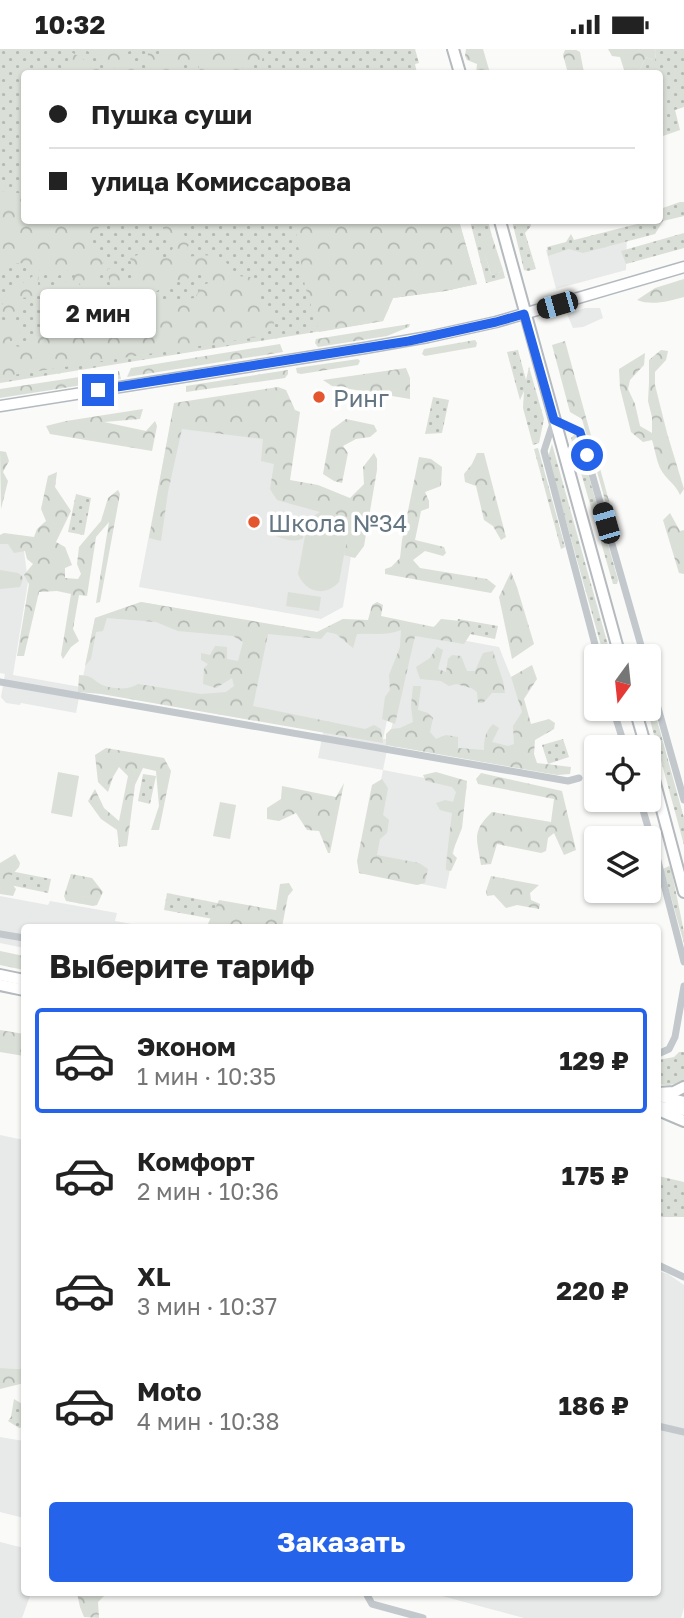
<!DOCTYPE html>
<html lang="ru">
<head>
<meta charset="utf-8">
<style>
	:root { --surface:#fff; --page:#f6f6f6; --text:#222; --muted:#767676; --line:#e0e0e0; --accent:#2563eb }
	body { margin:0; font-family:"Golos Text",sans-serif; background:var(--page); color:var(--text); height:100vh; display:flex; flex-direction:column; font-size:26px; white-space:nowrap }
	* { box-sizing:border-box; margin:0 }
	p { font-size:23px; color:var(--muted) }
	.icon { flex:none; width:38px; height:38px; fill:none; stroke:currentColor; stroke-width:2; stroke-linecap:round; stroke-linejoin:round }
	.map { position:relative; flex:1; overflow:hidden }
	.sheet { position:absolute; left:21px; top:875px; width:640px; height:672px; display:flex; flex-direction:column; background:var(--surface); border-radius:7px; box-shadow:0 2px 5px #0004 }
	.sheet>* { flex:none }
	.top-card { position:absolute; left:21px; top:21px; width:642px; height:154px; border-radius:7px; box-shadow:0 2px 5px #0004; display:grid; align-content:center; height:154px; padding:0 28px; background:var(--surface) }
	.needle { width:46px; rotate:195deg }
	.fabs { position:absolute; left:584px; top:595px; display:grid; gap:14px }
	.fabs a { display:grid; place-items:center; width:77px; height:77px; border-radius:7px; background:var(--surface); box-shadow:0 2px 5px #0004; font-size:35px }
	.end { position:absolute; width:32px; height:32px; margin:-16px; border:9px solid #2563eb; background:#fff; box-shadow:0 0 0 4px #fff }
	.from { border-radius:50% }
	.bubble { position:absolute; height:49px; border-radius:7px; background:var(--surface); box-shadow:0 2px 5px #0004; font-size:23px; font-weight:700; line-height:49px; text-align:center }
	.car { position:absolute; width:21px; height:42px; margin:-21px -10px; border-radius:9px; box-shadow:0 0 5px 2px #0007; background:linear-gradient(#222 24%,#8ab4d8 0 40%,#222 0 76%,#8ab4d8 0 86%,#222 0) }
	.top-card b { display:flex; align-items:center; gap:24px; height:66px; font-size:26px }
	.top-card b+b { border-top:2px solid var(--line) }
	.top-card i { width:18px; height:18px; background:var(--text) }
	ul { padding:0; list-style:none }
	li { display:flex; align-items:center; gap:21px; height:105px; margin:0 14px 10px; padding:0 14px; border:4px solid transparent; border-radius:7px }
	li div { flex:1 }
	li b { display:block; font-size:26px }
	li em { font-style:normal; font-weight:700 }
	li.selected { border-color:var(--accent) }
	li>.icon { width:63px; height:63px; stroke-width:1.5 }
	h2 { padding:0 28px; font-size:32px; line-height:84px }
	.cta { display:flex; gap:14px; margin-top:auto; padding:14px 28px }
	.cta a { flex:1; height:80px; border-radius:7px; background:var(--accent); color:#fff; font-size:28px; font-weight:700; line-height:80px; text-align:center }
	.status { display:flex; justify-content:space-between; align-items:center; height:49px; padding:0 35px; background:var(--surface); direction:ltr }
	.status svg { height:19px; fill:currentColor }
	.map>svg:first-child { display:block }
	.built { fill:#e8e9e9 }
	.green { fill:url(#green-dots) }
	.forest { fill:url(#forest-crowns); fill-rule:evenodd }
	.pitch { fill:#dadfd7 }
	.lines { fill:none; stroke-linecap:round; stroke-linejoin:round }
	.secondary-casing { stroke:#b3babf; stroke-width:13 }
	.primary-casing { stroke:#b5babe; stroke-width:14 }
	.trunk-casing { stroke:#b4b9bd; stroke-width:14 }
	.minor { stroke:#c3c8cc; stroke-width:7 }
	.secondary { stroke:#fff; stroke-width:10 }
	.primary { stroke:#fff; stroke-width:10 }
	.trunk { stroke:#fff; stroke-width:10 }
	.route { stroke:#2563eb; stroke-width:9 }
	.poi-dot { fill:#e4572e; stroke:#fff; stroke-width:2.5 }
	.labels { text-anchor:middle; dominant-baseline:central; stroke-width:7; stroke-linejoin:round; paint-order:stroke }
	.poi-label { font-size:24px; fill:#657683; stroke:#fff; text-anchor:start }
</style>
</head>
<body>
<div class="status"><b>10:32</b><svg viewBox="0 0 49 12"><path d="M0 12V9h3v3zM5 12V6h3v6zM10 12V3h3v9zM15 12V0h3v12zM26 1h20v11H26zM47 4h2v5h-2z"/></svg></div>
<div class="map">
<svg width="684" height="1569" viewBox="0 0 684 1569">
	<defs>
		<pattern id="green-dots" width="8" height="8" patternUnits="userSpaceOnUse" patternTransform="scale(1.75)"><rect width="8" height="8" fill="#dadfd7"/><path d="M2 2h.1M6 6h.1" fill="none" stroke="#b4b9b4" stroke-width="1.8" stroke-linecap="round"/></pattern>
		<pattern id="forest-crowns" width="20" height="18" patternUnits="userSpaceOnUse" patternTransform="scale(1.75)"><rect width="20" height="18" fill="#dadfd7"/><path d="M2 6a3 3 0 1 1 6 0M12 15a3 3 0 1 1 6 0" fill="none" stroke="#b4b9b4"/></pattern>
	</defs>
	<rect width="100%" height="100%" fill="#fafaf8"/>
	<!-- built -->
	<g class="built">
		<polygon points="627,181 626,221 556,240 546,201"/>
		<polygon points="585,259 600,259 603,269 583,278 573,279 567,265"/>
		<polygon points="285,359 280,439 359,456 343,558 321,570 139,538 173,362"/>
		<polygon points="0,488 23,494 28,533 13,626 81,638 95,569 141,553 255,573 236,664 81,639 76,664 21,654 20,656 6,654 1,648 5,625 0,624"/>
		<polygon points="343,570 406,582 383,690 389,690 413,582 499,598 518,645 525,676 527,717 389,691 383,721 467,737 446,840 364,823 383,721 318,709 324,679 241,665 260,574 317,583"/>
		<polygon points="0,847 48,856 50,852 117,864 115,872 148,878 24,878 24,899 0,894"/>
		<polygon points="0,1086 24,1091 24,1320 0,1319"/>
		<polygon points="658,1222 668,1225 684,1236 684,1559 681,1569 524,1569 431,1544 658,1544"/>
		<polygon points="0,1388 24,1392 24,1469 0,1463"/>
		<polygon points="0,1493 24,1499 24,1544 31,1544 22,1569 0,1569"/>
	</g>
	<!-- green -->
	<g class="green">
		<polygon points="0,0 415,0 419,14 415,15 417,24 24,24 24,172 459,172 477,235 445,242 393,249 383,272 0,334"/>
		<polygon points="654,0 684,0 684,58 675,61 680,81 663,87 660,93 660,24 638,24 646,8 655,12 656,2"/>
		<polygon points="680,153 684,153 684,167 663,172 655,185 583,204 569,200 548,207 547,198 566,193 571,185 574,191 637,175 638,172 660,172 660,160"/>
		<polygon points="470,172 488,172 492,187 485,192 485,206 491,225 496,226 503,221 505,229 486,234"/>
		<polygon points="512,172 530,172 531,177 525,184 536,220 528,222 524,221"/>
		<polygon points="684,184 684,199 626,215 621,202"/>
		<polygon points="518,301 526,331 529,318 544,370 539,394 533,396 523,359 524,342 520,351 507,303"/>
		<polygon points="433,348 449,351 442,384 425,385"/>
		<polygon points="575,385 578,389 618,531 617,535 613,535 571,389"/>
		<polygon points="552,395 611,607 604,607 548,408"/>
		<polygon points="538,399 565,498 561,500 534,400"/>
		<polygon points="76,445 91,449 84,486 68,483"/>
		<polygon points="458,570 498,577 495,590 455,582"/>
		<polygon points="649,642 684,769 684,796 647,660 649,660"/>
		<polygon points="563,690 569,708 548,715 542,696"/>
		<polygon points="143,725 156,727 150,755 138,752"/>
		<polygon points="669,817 671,819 684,883 684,894 663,820"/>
		<polygon points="0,820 51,830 48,844 0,834"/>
		<polygon points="167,844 227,856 224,872 164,861"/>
		<path d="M 679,1003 L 684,1003 L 684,1031 C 675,1036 668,1037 658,1035 L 658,1011 L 674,1008 Z"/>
		<polygon points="658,1127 684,1133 684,1168 658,1168"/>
		<polygon points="14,1350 24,1356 24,1378 19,1379 8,1372 11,1368"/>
	</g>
	<!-- forest -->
	<g class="forest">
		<polygon points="63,0 66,0 107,24 66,24 72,5"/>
		<polygon points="84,0 138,0 127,3 128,13 136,17 140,24 123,24"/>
		<path d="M 160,0 L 173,0 L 174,4 C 183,0 187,0 196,3 L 197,0 L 264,0 L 262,12 L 242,19 L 240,23 L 232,24 L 199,24 L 200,22 L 197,13 L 182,12 L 174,17 L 176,24 L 147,24 L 148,4 L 153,3 L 158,9 Z"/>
		<polygon points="466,0 483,0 490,24 476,24 477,15 467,11 465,7"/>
		<polygon points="608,0 654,0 656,2 655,12 646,8 638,24 625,24 620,8 612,7"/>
		<polygon points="565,1 576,1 580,3 584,24 568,24 563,6"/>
		<path d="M 3,142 L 19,144 L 24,143 L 24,172 L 105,172 L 89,189 L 87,197 L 98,199 L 105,205 L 99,228 L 102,242 L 91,253 L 83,239 L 78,233 L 76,254 L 67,250 L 64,234 L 75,228 L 75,219 L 69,221 L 56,228 L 48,219 L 39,222 L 37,248 L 19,249 L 23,258 L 14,266 L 0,266 C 1,252 10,240 18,229 L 23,234 L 33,227 L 25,214 L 11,215 L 0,220 L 0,144 Z"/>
		<path d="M 160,172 L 177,172 L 189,195 L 184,209 C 209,204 223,204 237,227 L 251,228 L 258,241 L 263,255 L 271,263 L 275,278 L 263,282 L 257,288 L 0,328 L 0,275 L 8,274 L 20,277 L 19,286 L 10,289 L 10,296 L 20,298 L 24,293 L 81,275 L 89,288 L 102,280 L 103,263 L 113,252 L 107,219 L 122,222 L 130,251 L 136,245 L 130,208 L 142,205 L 151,199 L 159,210 L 168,208 L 173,199 ZM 198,222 L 208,225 L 212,229 L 209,234 L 202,236 L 195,249 C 181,251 167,250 154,250 C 153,240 161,241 168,237 C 170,235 173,231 174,230 L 186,233 L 191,225 Z"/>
		<polygon points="294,172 459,172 477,235 445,242 393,249 383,272 319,283 305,237"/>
		<polygon points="492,187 503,221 496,226 491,225 485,206 485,191"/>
		<path d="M 684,230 L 684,248 C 669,252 652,257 637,251 L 655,239 Z"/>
		<polygon points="410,275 409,278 387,287 318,298 315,294 316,290"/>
		<polygon points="475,291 477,294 476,298 425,307 422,305 424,300"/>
		<polygon points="565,292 612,463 609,465 582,370 570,363 552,296"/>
		<polygon points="280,295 283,303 127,328 131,319"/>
		<path d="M 661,301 L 668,302 L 666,311 L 655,323 L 655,336 L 667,384 L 684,440 L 680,446 C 676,435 665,430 660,419 C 656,410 655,400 652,391 L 643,393 L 631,383 L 620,339 L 619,320 L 645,304 L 644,316 L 630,331 L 628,340 L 635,355 L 640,377 L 652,384 L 652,368 L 648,352 L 649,334 L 649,311 Z"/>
		<polygon points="358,310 360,312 358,316 301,325 297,324 296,319"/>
		<polygon points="406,319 410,329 410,350 332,337 323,331"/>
		<polygon points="288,321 288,325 285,329 186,343 186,337"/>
		<polygon points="119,322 121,330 0,349 0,340"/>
		<polygon points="278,338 286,341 295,361 300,363 290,431 318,436 350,449 364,435 363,418 374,404 377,410 377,421 364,497 355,509 344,506 349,479 327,463 320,463 277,451 270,440 274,415 261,412 263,390 182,380 168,443 161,492 149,489 174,354"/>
		<polygon points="143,360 140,370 104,373 146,382 155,372 157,377 152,402 50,385 46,377 66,372"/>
		<polygon points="346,370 374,376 377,382 370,388 356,390 343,397 348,404 342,434 334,432 323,425 331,381"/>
		<polygon points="0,402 6,403 9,412 3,423 8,432 1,460"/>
		<polygon points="477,404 484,404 506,488 501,491 493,477 484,471 476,437 465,433 464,425 472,415"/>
		<polygon points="419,408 431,410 442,418 441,437 425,443 429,452 429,459 421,462 415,491 444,498 446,504 443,507 425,502 413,511 420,519 487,530 496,537 491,544 385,525 385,520 391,518 400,509 402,491"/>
		<polygon points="57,423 55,438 71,462 56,493 65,498 72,516 65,519 65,529 78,530 81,525 77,515 79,498 101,472 108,449 118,441 120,445 100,553 96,554 109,473 96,488 87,547 79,546 73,580 79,592 71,598 63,610 61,606 71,545 57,542 39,543 24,607 17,607 29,535 24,526 33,515 27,510 25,502 14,504 8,495 0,495 0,486 4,484 34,488 37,480 46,472 41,460 48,427"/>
		<polygon points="670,464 680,482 684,481 684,525 679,524 663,471"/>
		<path d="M 280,474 L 304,478 L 303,489 C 294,495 282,489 273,486 L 272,479 Z"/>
		<polygon points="0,521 18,524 22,527 23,530 20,538 0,540"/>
		<polygon points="511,523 517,538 534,595 512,610 499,548"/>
		<path d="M 141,553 L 317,583 L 343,570 L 368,571 L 372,556 L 377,553 L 383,556 L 381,567 L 434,578 L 441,570 L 470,573 L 473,581 L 464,595 L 415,587 L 395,675 L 382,670 L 385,648 L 390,641 L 389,626 L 400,598 L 401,581 C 387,587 372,584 357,585 L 353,599 L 336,585 L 327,583 L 321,590 L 268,585 L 253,657 L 365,680 L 374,676 L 381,680 L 383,694 L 101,645 L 78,643 L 79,626 C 96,627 93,633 105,637 C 115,640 129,641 138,635 L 201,645 L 226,643 L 234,637 L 232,629 L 216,639 L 203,635 L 204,619 L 208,615 L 201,611 L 201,604 L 210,606 L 215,597 L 227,598 L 227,610 L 238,612 L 243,593 L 233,587 L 178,582 L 156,573 L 107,569 L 103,582 L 96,583 L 91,610 L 85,617 L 95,569 Z"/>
		<polygon points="437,598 443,601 438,620 446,623 448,610 452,606 461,607 467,622 475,622 483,604 493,602 503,632 505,644 492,644 483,654 478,654 477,643 471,639 456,635 449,637 441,632 420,630 416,618 430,609"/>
		<path d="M 532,616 L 537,630 L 524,650 L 531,675 L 549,670 L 555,674 L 554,680 L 535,691 L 534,705 L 537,714 L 571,718 L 570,725 L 557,726 L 386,696 L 386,685 L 391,680 L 400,679 L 413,673 L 411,657 L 413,637 L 421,637 L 418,661 L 428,664 L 433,669 L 430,683 L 436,690 L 446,686 L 458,688 L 458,699 L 484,701 C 484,691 485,683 493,675 L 499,679 L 492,693 L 508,697 L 514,695 L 513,677 L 522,663 L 511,628 Z"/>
		<polygon points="106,699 164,709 171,722 159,781 151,781 159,757 156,722 143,719 135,736 127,797 119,798 117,781 101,770 88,752 95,740 104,759 119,772 128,727 119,718 113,728 108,743 98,733 95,706"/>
		<polygon points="436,723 467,732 462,779 452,804 457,809 451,822 446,821 446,815 452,764 440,761 436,754 445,751 453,753 456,743 452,738 426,732 423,726"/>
		<path d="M 481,724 L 562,742 L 576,801 L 564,806 L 554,784 L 548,789 L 546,802 L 541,804 L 497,795 L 491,815 L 481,816 C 477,789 471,783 492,763 L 551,773 L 554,750 L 478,735 L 476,730 Z"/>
		<polygon points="382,730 388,739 383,766 389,771 387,784 380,790 377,806 419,814 428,820 425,834 417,836 359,824 357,812 372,736"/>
		<polygon points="344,734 330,804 328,804 319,782 307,781 296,764 279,772 267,770 267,759 281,750 282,737 336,748"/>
		<polygon points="15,805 20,814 19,818 8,830 16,840 13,847 0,845 0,814"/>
		<polygon points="71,825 92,829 103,843 97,856 93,857 66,852 64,847"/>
		<polygon points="491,827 539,836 530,844 531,851 540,855 539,860 517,856 506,859 494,846 487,847 486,842"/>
		<polygon points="289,834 293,841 288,847 282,878 262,878 261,876 252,878 210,878 207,877 219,851 276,861 280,835"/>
		<polygon points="0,902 24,907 24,921 0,916"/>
		<polygon points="0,981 24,985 24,1007 0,1003"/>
		<polygon points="0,1319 24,1320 24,1334 0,1340"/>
		<polygon points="77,1544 107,1544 98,1553 99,1569 84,1568 80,1558"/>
	</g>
	<!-- pitch -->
	<g class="pitch">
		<path d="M 320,463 C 334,462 343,466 349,479 L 339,533 C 325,548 306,544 298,525 L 308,471 Z"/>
		<polygon points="288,543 321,548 319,562 286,557"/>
		<polygon points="58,723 79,727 72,768 51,764"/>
		<polygon points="220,753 236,756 230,790 213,787"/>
	</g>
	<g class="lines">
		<defs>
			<polyline id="secondary" points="0,357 365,299 428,288 496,273 684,218"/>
			<g id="primary">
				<polyline points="453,0 460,24"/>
				<polyline points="500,172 620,607"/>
				<polyline points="635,660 646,698"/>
				<polyline points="649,712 684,843"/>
				<polyline points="658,1044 674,1043 684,1038"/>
			</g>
			<g id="trunk">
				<polyline points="0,926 24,931"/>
				<polyline points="0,936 24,941"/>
				<polyline points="658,1047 684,1053"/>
				<polyline points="661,1058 684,1061"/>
				<polyline points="658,1061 684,1072"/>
			</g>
		</defs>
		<!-- secondary casing -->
		<use href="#secondary" class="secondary-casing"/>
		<!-- primary casing -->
		<use href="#primary" class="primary-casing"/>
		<!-- trunk casing -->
		<use href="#trunk" class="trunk-casing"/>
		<!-- minor -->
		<g class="minor">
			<polyline points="598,607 544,402 554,371 580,383 644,607"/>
			<polyline points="649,627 684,751"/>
			<polyline points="0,633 568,732 579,729"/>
			<polyline points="613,660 625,698"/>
			<polyline points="640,751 658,812 684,913"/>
			<polyline points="0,885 24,889"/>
			<polyline points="658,1005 669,1000 675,988 684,937"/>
			<polyline points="658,1216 684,1228"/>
			<polyline points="658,1377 684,1383"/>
			<polyline points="367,1544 367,1546 372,1555 423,1569"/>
		</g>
		<!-- secondary -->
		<use href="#secondary" class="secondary"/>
		<!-- primary -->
		<use href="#primary" class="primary"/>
		<!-- trunk -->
		<use href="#trunk" class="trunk"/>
	</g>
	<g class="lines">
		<!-- route -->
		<polyline class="route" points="98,341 409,292 496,273 524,265 554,371 580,383 587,406"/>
	</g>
	<!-- markers -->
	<g class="poi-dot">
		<circle cx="319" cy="348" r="7"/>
		<circle cx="254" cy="473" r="7"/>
	</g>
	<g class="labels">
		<!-- poi labels -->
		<g class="poi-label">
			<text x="333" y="348">Ринг</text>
			<text x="268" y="473">Школа №34</text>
		</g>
	</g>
</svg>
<div class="fabs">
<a><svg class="needle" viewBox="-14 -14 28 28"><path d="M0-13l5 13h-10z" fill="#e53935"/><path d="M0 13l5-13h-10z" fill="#767676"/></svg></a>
<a><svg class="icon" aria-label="locate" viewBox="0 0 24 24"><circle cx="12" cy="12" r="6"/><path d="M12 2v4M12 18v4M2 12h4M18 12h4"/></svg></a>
<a><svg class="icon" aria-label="layers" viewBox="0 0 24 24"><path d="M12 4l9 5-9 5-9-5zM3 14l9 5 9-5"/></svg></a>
</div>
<i class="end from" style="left:587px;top:406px"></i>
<i class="end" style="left:98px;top:341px"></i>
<div class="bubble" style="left:40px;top:240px;width:116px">2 мин</div>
<i class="car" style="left:557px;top:256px;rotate:254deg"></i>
<i class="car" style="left:606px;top:474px;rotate:344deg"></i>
<div class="top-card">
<b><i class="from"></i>Пушка суши</b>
<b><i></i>улица Комиссарова</b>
</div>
<section class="sheet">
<h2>Выберите тариф</h2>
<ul>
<li class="selected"><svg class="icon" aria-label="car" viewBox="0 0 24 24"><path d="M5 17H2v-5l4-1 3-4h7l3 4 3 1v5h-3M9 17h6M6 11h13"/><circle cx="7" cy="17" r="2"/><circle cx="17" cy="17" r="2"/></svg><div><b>Эконом</b><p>1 мин · 10:35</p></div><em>129 ₽</em></li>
<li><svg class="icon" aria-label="car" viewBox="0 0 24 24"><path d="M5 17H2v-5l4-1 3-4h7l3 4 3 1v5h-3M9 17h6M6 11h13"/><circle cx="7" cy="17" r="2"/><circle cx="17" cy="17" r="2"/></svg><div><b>Комфорт</b><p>2 мин · 10:36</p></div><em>175 ₽</em></li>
<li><svg class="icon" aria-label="car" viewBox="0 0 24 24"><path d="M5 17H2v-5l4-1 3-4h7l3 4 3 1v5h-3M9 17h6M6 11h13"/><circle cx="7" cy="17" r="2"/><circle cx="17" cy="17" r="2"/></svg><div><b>XL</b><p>3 мин · 10:37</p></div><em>220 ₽</em></li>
<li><svg class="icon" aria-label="car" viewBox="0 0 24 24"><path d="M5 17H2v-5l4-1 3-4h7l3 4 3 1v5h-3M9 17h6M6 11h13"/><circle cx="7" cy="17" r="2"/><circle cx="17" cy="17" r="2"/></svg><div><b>Moto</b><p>4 мин · 10:38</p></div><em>186 ₽</em></li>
</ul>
<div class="cta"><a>Заказать</a></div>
</section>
</div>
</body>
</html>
